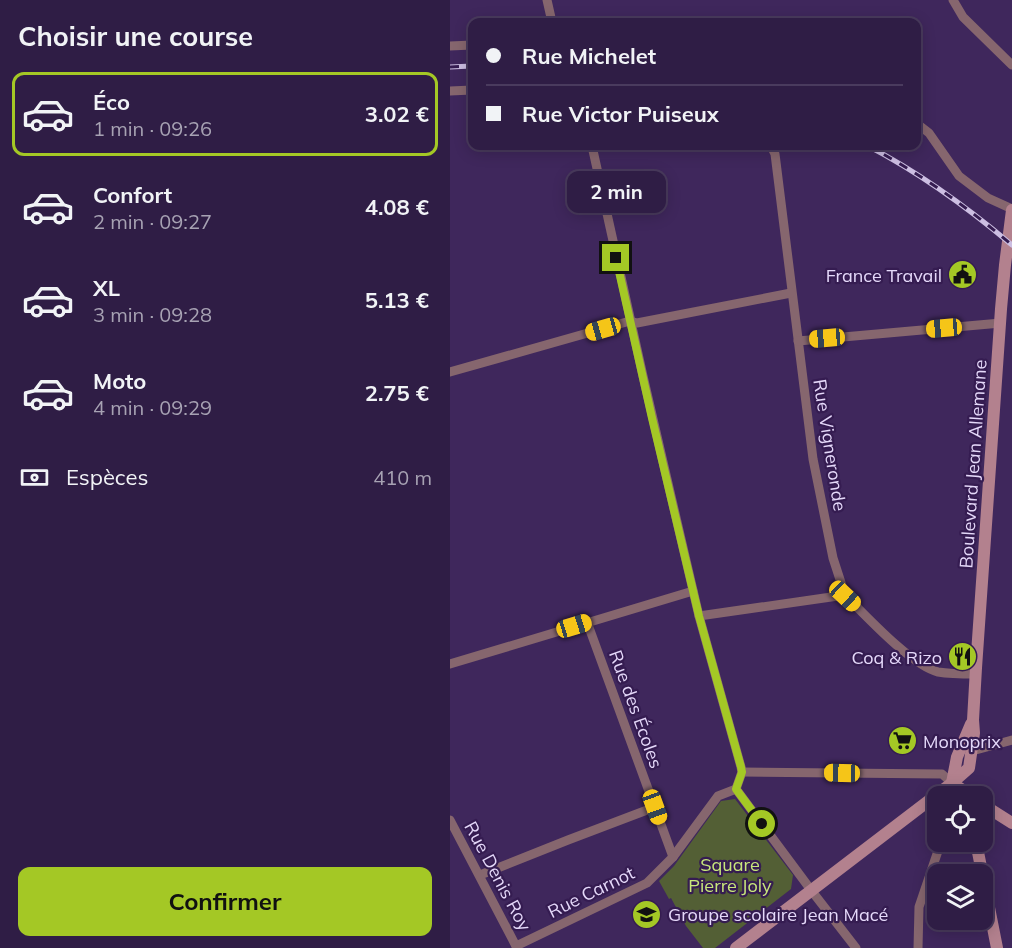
<!DOCTYPE html>
<html lang="fr">
<head>
<meta charset="utf-8">
<style>
	:root { --surface:#2f1d45; --page:#3b2a50; --text:#f1f3f6; --muted:#a7a2b3; --line:#4a3b5e; --accent:#a4c825 }
	body { margin:0; font-family:Mulish,sans-serif; background:var(--page); color:var(--text); height:100vh; display:flex; flex-direction:column; font-size:22px; white-space:nowrap }
	* { box-sizing:border-box; margin:0 }
	p { font-size:20px; color:var(--muted) }
	.icon { flex:none; width:33px; height:33px; fill:none; stroke:currentColor; stroke-width:2; stroke-linecap:round; stroke-linejoin:round }
	.map { position:relative; flex:1; overflow:hidden }
	.drawer { display:flex; flex-direction:column; background:var(--surface); width:450px }
	.drawer>* { flex:none }
	.guide { position:absolute; left:18px; top:18px; width:453px; height:132px; border-radius:12px; box-shadow:0 3px 15px #0003,0 0 0 2px var(--line); display:grid; align-content:center; height:132px; padding:0 18px; background:var(--surface) }
	.buttons { position:absolute; left:477px; top:786px; display:grid; gap:12px }
	.buttons a { display:grid; place-items:center; width:66px; height:66px; border-radius:12px; background:var(--surface); box-shadow:0 3px 15px #0003,0 0 0 2px var(--line); font-size:30px }
	.end { position:absolute; width:27px; height:27px; margin:-14px; border:8px solid #a4c825; background:#111; box-shadow:0 0 0 3px #111 }
	.from { border-radius:50% }
	.bubble { position:absolute; height:42px; border-radius:12px; background:var(--surface); box-shadow:0 3px 15px #0003,0 0 0 2px var(--line); font-size:20px; font-weight:700; line-height:42px; text-align:center }
	.car { position:absolute; width:18px; height:36px; margin:-18px -9px; border-radius:8px; box-shadow:0 0 4px 2px #0007; background:linear-gradient(#f5c518 24%,#345 0 40%,#f5c518 0 76%,#345 0 86%,#f5c518 0) }
	.guide b { display:flex; align-items:center; gap:21px; height:57px; font-size:22px }
	.guide b+b { border-top:2px solid var(--line) }
	.guide i { width:15px; height:15px; background:var(--text) }
	ul { padding:0; list-style:none }
	li { display:flex; align-items:center; gap:18px; height:84px; margin:0 12px 9px; padding:0 6px; border:3px solid transparent; border-radius:12px }
	li div { flex:1 }
	li b { display:block; font-size:22px }
	li em { font-style:normal; font-weight:700 }
	li.selected { border-color:var(--accent) }
	li>.icon { width:54px; height:54px; stroke-width:1.5 }
	h2 { padding:0 18px; font-size:27px; line-height:72px }
	.pay { display:flex; align-items:center; gap:15px; height:66px; padding:0 18px; font-size:22px }
	.pay p { margin-inline-start:auto }
	.cta { display:flex; gap:12px; margin-top:auto; padding:12px 18px }
	.cta a { flex:1; height:69px; border-radius:12px; background:var(--accent); color:#111; font-size:24px; font-weight:700; line-height:69px; text-align:center }
	main { display:flex; flex:1; min-height:0 }
	.map>svg:first-child { display:block }
	.park { fill:#535f35 }
	.lines { fill:none; stroke-linecap:round; stroke-linejoin:round }
	.minor { stroke:#86666e; stroke-width:9 }
	.secondary { stroke:#b3818e; stroke-width:12 }
	.rail-casing { stroke:#ccbee2; stroke-width:5 }
	.rail { stroke:#351c51; stroke-width:3; stroke-dasharray:9; stroke-linecap:butt }
	.route { stroke:#a4c825; stroke-width:8 }
	.labels { text-anchor:middle; dominant-baseline:central; stroke-width:4.5; stroke-linejoin:round; paint-order:stroke }
	.poi-label { font-size:18px; fill:#e5d9fa; stroke:#351c51; text-anchor:end }
	.street-label { font-size:18px; fill:#e5d9fa; stroke:#351c51 }
	.park-label { font-size:18px; fill:#c8e77b; stroke:#351c51 }
</style>
</head>
<body>
<main>
<section class="drawer">
<h2>Choisir une course</h2>
<ul>
<li class="selected"><svg class="icon" aria-label="car" viewBox="0 0 24 24"><path d="M5 17H2v-5l4-1 3-4h7l3 4 3 1v5h-3M9 17h6M6 11h13"/><circle cx="7" cy="17" r="2"/><circle cx="17" cy="17" r="2"/></svg><div><b>Éco</b><p>1 min · 09:26</p></div><em>3.02 €</em></li>
<li><svg class="icon" aria-label="car" viewBox="0 0 24 24"><path d="M5 17H2v-5l4-1 3-4h7l3 4 3 1v5h-3M9 17h6M6 11h13"/><circle cx="7" cy="17" r="2"/><circle cx="17" cy="17" r="2"/></svg><div><b>Confort</b><p>2 min · 09:27</p></div><em>4.08 €</em></li>
<li><svg class="icon" aria-label="car" viewBox="0 0 24 24"><path d="M5 17H2v-5l4-1 3-4h7l3 4 3 1v5h-3M9 17h6M6 11h13"/><circle cx="7" cy="17" r="2"/><circle cx="17" cy="17" r="2"/></svg><div><b>XL</b><p>3 min · 09:28</p></div><em>5.13 €</em></li>
<li><svg class="icon" aria-label="car" viewBox="0 0 24 24"><path d="M5 17H2v-5l4-1 3-4h7l3 4 3 1v5h-3M9 17h6M6 11h13"/><circle cx="7" cy="17" r="2"/><circle cx="17" cy="17" r="2"/></svg><div><b>Moto</b><p>4 min · 09:29</p></div><em>2.75 €</em></li>
</ul>
<div class="pay"><svg class="icon" aria-label="cash" viewBox="0 0 24 24"><path d="M3 7h18v10H3z"/><circle cx="12" cy="12" r="2"/></svg>Espèces<p>410 m</p></div>
<div class="cta"><a>Confirmer</a></div>
</section>
<div class="map">
<svg width="562" height="948" viewBox="0 0 562 948">
	<rect width="100%" height="100%" fill="#3f275c"/>
	<!-- park -->
	<polygon class="park" points="285,799 343,875 341,889 265,948 253,948 236,926 221,898 219,899 209,881 224,866 271,801"/>
	<g class="lines">
		<!-- minor -->
		<g class="minor">
			<polyline points="97,0 102,22"/>
			<polyline points="503,0 513,17 562,65"/>
			<polyline points="0,46 22,45"/>
			<polyline points="0,91 22,90"/>
			<polyline points="466,126 470,126 479,133 509,176 538,198 562,209"/>
			<polyline points="142,146 193,376 249,616 291,767 292,772 286,789"/>
			<path d="M 321,146 L 325,154 L 363,459 L 383,558 L 395,595 C 415,615 462,666 488,672 C 500,674 513,674 525,674"/>
			<polyline points="348,341 551,323"/>
			<polyline points="0,372 180,321 187,323 341,293"/>
			<polyline points="249,616 395,595"/>
			<polyline points="137,622 223,857"/>
			<polyline points="0,664 243,591"/>
			<polyline points="522,751 562,740"/>
			<polyline points="292,772 492,774 502,783 501,796"/>
			<polyline points="286,789 361,890 406,948"/>
			<polyline points="0,820 67,948"/>
			<polyline points="30,875 118,840 205,807"/>
			<polyline points="66,946 197,883 223,857 268,796 286,789"/>
			<polyline points="468,948 469,907 491,842"/>
		</g>
		<!-- secondary -->
		<g class="secondary">
			<polyline points="502,783 507,757 521,724"/>
			<polyline points="502,783 522,796"/>
			<polyline points="532,804 562,823"/>
			<polyline points="526,842 547,948"/>
			<polyline points="286,948 502,783 519,768 524,733 523,720 526,668 551,309 555,265 562,210"/>
		</g>
		<defs>
			<g id="rail">
				<polyline points="0,67 22,66"/>
				<path d="M 418,146 C 470,173 517,207 562,245"/>
			</g>
		</defs>
		<!-- rail casing -->
		<use href="#rail" class="rail-casing"/>
		<!-- rail -->
		<use href="#rail" class="rail"/>
	</g>
	<g class="lines">
		<!-- route -->
		<polyline class="route" points="166,258 202,418 249,616 291,767 292,772 286,789 312,824"/>
	</g>
	<!-- icons -->
	<defs>
		<symbol id="civic-disc" viewBox="-11 -11 22 22"><circle r="9.5" fill="#a4c825" stroke="#351c51"/><path d="M-.6-6.5H3V-4.5H.6V-3L4-1V1h2V6H-6V1h2V-1L-.6-3ZM-1.2 2.5V6h2.4V2.5Z" fill="#111"/></symbol>
		<symbol id="restaurant-disc" viewBox="-11 -11 22 22"><circle r="9.5" fill="#a4c825" stroke="#351c51"/><path d="M-5-6h1v4h1v-4h1v4h1v-4h1v5L-1.5 .5V6h-2V.5L-5-1ZM5-6V6H3V1.5H1.5Q1.5-4 5-6Z" fill="#111"/></symbol>
		<symbol id="supermarket-disc" viewBox="-11 -11 22 22"><circle r="9.5" fill="#a4c825" stroke="#351c51"/><path d="M-6-5.5h2.5l.6 2H6L4.5 2H-2.5L-4.4-4H-6ZM-1.5 3.2a1.3 1.3 0 1 0 .1 0ZM3 3.2a1.3 1.3 0 1 0 .1 0Z" fill="#111"/></symbol>
		<symbol id="school-disc" viewBox="-11 -11 22 22"><circle r="9.5" fill="#a4c825" stroke="#351c51"/><path d="M0-5L7-2L0 1L-7-2ZM-4 1L0 2.5L4 1V4Q0 6-4 4Z" fill="#111"/></symbol>
	</defs>
	<g fill-rule="evenodd">
		<use href="#civic-disc" x="496" y="258" width="33" height="33"/>
		<use href="#restaurant-disc" x="496" y="640" width="33" height="33"/>
		<use href="#supermarket-disc" x="436" y="724" width="33" height="33"/>
		<use href="#school-disc" x="180" y="898" width="33" height="33"/>
	</g>
	<g class="labels">
		<!-- poi labels -->
		<g class="poi-label">
			<text x="492" y="275">France Travail</text>
			<text x="492" y="657">Coq &amp; Rizo</text>
			<text x="473" y="741" text-anchor="start">Monoprix</text>
			<text x="218" y="914" text-anchor="start">Groupe scolaire Jean Macé</text>
		</g>
		<!-- street labels -->
		<g class="street-label">
			<text transform="translate(380 445) rotate(81)">Rue Vigneronde</text>
			<text transform="translate(523 464) rotate(-86)">Boulevard Jean Allemane</text>
			<text transform="translate(186 709) rotate(70)">Rue des Écoles</text>
			<text transform="translate(48 876) rotate(62)">Rue Denis Roy</text>
			<text transform="translate(141 892) rotate(-26)">Rue Carnot</text>
		</g>
		<!-- park labels -->
		<g class="park-label">
			<text x="280" y="864">Square<tspan x="280" dy="21">Pierre Joly</tspan></text>
		</g>
	</g>
</svg>
<div class="buttons">
<a><svg class="icon" aria-label="locate" viewBox="0 0 24 24"><circle cx="12" cy="12" r="6"/><path d="M12 2v4M12 18v4M2 12h4M18 12h4"/></svg></a>
<a><svg class="icon" aria-label="layers" viewBox="0 0 24 24"><path d="M12 4l9 5-9 5-9-5zM3 14l9 5 9-5"/></svg></a>
</div>
<i class="end from" style="left:312px;top:824px"></i>
<i class="end" style="left:166px;top:258px"></i>
<div class="bubble" style="left:117px;top:171px;width:99px">2 min</div>
<i class="car" style="left:494px;top:328px;rotate:265deg"></i>
<i class="car" style="left:153px;top:329px;rotate:254deg"></i>
<i class="car" style="left:377px;top:338px;rotate:265deg"></i>
<i class="car" style="left:395px;top:596px;rotate:133deg"></i>
<i class="car" style="left:124px;top:626px;rotate:73deg"></i>
<i class="car" style="left:392px;top:773px;rotate:271deg"></i>
<i class="car" style="left:205px;top:807px;rotate:160deg"></i>
<div class="guide">
<b><i class="from"></i>Rue Michelet</b>
<b><i></i>Rue Victor Puiseux</b>
</div>
</div>
</main>
</body>
</html>
